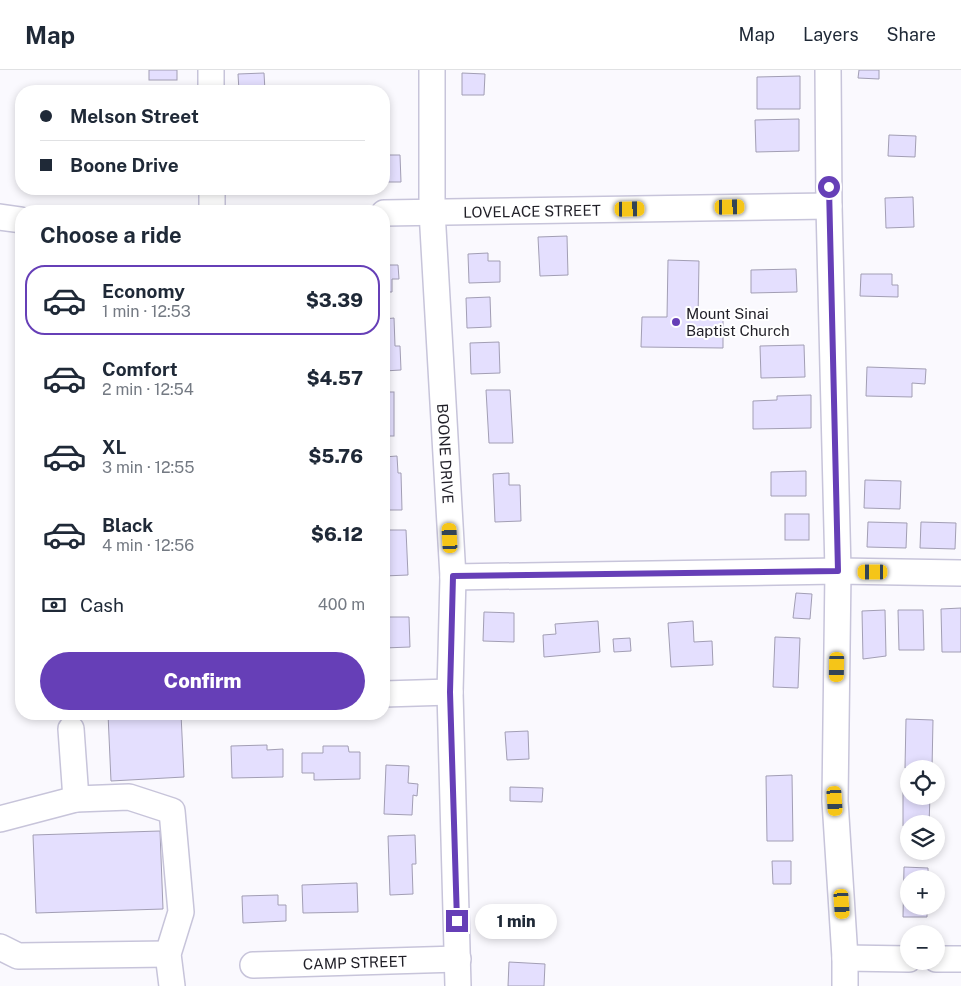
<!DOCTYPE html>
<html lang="en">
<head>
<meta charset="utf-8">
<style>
	:root { --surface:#fff; --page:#f6f6f7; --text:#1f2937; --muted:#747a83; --line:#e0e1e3; --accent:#663fb7 }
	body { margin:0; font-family:"Public Sans",sans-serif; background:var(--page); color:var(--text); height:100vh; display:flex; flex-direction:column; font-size:19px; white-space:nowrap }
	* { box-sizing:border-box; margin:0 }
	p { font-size:16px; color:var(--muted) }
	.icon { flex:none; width:28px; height:28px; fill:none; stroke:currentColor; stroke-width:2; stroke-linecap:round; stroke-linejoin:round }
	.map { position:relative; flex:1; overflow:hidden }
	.details { position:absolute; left:15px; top:135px; width:375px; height:515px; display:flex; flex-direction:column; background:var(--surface); border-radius:20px; box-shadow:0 2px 8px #0003 }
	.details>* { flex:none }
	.guide { position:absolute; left:15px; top:15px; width:375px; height:110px; border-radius:20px; box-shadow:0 2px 8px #0003; display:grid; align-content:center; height:110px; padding:0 25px; background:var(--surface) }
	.buttons { position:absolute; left:900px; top:690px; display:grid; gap:10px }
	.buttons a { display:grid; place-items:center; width:45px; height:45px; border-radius:50%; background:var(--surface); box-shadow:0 2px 8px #0003; font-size:25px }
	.end { position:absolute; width:22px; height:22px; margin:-11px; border:6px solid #663fb7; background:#fff; box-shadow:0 0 0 2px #fff }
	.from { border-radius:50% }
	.bubble { position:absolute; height:35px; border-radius:18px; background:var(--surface); box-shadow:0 2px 8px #0003; font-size:16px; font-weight:800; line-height:35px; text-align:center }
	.car { position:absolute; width:15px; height:30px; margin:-15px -8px; border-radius:6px; box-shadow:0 0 4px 1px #0007; background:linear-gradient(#f5c518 24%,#345 0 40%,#f5c518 0 76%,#345 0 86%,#f5c518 0) }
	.guide b { display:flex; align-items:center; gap:18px; height:48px; font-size:19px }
	.guide b+b { border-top:1px solid var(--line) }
	.guide i { width:12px; height:12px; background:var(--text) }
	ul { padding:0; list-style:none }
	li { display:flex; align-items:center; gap:15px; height:70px; margin:0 10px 8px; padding:0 15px; border:2px solid transparent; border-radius:20px }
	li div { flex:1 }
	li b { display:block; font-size:19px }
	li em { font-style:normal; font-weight:800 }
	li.selected { border-color:var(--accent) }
	li>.icon { width:45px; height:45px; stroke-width:1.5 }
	h2 { padding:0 25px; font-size:22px; line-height:60px }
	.pay { display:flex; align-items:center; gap:12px; height:55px; padding:0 25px; font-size:19px }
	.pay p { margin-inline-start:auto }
	.button { display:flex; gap:10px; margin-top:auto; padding:10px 25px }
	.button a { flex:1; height:58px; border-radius:30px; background:var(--accent); color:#fff; font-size:20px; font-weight:800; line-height:58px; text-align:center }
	header { display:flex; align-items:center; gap:30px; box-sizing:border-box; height:70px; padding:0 25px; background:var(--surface); border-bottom:1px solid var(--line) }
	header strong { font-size:24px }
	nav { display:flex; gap:28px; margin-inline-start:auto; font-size:18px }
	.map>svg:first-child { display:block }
	.building { fill:#e4dffe; stroke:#a29eb4 }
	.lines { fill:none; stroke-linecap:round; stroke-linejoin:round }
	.minor-casing { stroke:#c7c4da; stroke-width:28 }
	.minor { stroke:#fff; stroke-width:25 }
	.route { stroke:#663fb7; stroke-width:6 }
	.poi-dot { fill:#663fb7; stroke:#fff; stroke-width:2 }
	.labels { text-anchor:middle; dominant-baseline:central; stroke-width:4; stroke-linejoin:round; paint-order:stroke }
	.street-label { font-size:15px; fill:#201f27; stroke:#fff }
	.poi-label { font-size:15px; fill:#201f27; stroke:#fff; text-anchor:start }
</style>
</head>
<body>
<header>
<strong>Map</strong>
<nav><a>Map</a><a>Layers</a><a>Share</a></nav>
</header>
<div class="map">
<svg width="961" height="916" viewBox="0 0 961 916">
	<rect width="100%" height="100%" fill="#faf9fe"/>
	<!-- building -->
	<g class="building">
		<rect x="149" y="0" width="28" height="10"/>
		<polygon points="859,0 879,0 879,9 858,8"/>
		<polygon points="264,3 265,21 239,21 238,4"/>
		<polygon points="462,3 485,4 484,25 462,25"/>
		<polygon points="800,6 800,39 757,39 757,7"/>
		<polygon points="799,49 799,81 756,82 755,50"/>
		<polygon points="889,65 916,66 915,87 888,86"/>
		<polygon points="384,85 400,85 401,112 384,112"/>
		<polygon points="913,127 914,157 886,158 885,128"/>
		<polygon points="567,166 568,205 540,206 538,167"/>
		<polygon points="488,183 488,191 500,191 500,212 469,213 468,184"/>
		<polygon points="668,190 699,191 698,248 723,249 723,278 641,277 642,247 667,247"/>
		<polygon points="384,195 398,195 399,209 392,209 392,222 384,222"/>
		<polygon points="796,199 797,222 751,223 751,200"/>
		<polygon points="861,204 892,204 892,215 898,215 898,227 860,226"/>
		<polygon points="490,227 491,257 467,258 466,228"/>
		<polygon points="394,248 395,276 400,276 401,300 384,301 384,249"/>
		<polygon points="499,272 500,303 471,304 470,273"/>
		<polygon points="804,275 805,307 761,308 760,276"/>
		<polygon points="867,297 926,299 925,314 912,313 912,327 866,326"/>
		<polygon points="486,320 510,320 513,373 489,373"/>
		<rect x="384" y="322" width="10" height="44"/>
		<polygon points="811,325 811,358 753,359 753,331 777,330 777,326"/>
		<polygon points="397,386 398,403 401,403 402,440 384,440 384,387"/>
		<polygon points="806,401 806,426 771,426 771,402"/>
		<polygon points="509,403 509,415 520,415 521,451 495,452 493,404"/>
		<polygon points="865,410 901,411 900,439 864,438"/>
		<rect x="785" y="444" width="24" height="26"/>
		<polygon points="868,452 907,453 906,478 867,477"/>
		<polygon points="921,452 956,453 955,479 920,478"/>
		<polygon points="384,460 406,460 408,505 384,506"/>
		<polygon points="796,523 812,524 810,549 793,548"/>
		<polygon points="961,538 961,582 942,582 941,539"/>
		<polygon points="885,540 886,586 863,589 862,541"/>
		<polygon points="898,540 923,540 924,580 899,580"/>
		<polygon points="484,542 514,543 514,572 483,571"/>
		<polygon points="384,547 409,547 410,577 384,578"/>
		<polygon points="598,551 600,582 544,587 543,565 556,564 555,554"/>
		<polygon points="693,551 694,572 712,571 713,595 671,597 668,553"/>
		<polygon points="775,567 800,568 798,618 773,617"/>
		<polygon points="630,568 631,581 614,582 613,569"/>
		<polygon points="108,644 181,644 184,707 111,711"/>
		<polygon points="906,649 933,650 932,699 905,698"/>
		<polygon points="528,661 529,689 507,690 505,662"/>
		<polygon points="267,675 267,680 283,679 283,707 232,708 231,676"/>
		<polygon points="323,676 348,676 349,682 360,682 360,709 314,710 314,703 302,703 302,683 323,683"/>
		<polygon points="386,695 409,696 408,713 418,714 417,726 413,725 412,745 384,744"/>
		<polygon points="792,705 793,771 767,771 766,706"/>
		<polygon points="510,717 543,718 542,732 510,731"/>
		<polygon points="903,718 909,719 909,726 930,726 929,754 909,754 909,756 903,756"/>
		<polygon points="160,761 163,839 36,843 33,765"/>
		<polygon points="415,765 416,794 412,794 413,824 390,825 388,766"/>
		<polygon points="772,791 791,791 791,814 773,814"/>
		<polygon points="904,797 928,798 928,809 909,809 909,836 927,836 927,847 903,847"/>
		<polygon points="357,813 358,842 303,843 302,815"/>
		<polygon points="278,825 278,835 286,835 286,851 243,853 242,826"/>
		<polygon points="509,892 545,894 544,916 508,916"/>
	</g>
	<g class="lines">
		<defs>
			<g id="minor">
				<polyline points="211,0 211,21"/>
				<path id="s1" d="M 432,0 L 432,141 L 453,507 L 450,622 L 458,916"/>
				<polyline points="828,0 829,136 838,501 835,731 845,888 845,916"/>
				<polyline points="212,119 212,141"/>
				<path id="s2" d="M 384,143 L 829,136"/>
				<polyline points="0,147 21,150"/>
				<polyline points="453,507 838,501 961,503"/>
				<polyline points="384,624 450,622"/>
				<polyline points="71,659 76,729 129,727 172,741 181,842 168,884 172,916"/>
				<polyline points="0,749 76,729"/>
				<polyline points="0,877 18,886 168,884"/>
				<polyline points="845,888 909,889"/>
				<polyline points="936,889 961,889"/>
				<path id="s3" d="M 253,895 L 458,889"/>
			</g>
		</defs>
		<!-- minor casing -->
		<use href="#minor" class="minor-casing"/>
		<!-- minor -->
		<use href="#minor" class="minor"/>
	</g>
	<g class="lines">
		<!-- route -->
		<polyline class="route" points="457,851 450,622 453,506 838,501 829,117"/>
	</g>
	<!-- markers -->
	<circle class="poi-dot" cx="676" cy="252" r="5"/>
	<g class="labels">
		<!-- street labels -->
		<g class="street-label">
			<text stroke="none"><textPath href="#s2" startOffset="148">LOVELACE STREET</textPath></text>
			<text stroke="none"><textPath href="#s1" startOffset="384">BOONE DRIVE</textPath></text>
			<text stroke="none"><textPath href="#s3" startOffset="102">CAMP STREET</textPath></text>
		</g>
		<!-- poi labels -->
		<g class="poi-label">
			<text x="686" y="243">Mount Sinai<tspan x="686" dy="17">Baptist Church</tspan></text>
		</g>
	</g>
</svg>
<div class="buttons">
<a><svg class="icon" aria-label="locate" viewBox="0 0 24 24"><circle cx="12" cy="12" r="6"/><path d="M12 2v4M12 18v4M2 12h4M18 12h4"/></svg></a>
<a><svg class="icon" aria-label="layers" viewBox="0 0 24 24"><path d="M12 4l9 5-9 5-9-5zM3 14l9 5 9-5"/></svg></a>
<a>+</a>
<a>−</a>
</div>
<i class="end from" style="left:829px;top:117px"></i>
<i class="end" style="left:457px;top:851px"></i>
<div class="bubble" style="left:475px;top:834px;width:82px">1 min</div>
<i class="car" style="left:730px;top:137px;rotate:89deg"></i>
<i class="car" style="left:630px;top:139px;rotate:89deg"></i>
<i class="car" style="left:450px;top:468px;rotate:357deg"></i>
<i class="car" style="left:873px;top:502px;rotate:270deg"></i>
<i class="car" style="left:837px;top:597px;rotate:181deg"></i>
<i class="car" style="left:835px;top:731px;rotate:176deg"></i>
<i class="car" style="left:842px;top:834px;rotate:176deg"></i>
<div class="guide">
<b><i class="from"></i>Melson Street</b>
<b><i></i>Boone Drive</b>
</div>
<section class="details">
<h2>Choose a ride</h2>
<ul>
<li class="selected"><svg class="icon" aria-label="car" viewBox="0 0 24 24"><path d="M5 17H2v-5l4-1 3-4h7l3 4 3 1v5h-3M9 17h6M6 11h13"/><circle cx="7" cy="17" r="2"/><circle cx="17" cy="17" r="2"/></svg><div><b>Economy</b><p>1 min · 12:53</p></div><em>$3.39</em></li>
<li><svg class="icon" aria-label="car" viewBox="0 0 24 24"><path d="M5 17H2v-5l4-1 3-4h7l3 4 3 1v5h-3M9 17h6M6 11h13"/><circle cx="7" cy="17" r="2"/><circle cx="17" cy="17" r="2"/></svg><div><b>Comfort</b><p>2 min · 12:54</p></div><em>$4.57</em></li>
<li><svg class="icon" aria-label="car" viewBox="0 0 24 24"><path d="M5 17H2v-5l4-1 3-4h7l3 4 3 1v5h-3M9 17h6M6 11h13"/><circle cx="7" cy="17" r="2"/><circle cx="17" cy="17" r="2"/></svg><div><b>XL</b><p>3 min · 12:55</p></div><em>$5.76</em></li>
<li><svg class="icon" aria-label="car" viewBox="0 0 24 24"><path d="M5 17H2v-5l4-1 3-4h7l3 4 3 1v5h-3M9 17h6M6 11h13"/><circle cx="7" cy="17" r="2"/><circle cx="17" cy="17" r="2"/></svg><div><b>Black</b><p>4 min · 12:56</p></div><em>$6.12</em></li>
</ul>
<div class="pay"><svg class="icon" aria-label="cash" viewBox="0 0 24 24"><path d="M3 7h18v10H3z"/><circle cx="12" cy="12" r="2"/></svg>Cash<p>400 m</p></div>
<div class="button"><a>Confirm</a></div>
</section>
</div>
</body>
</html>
